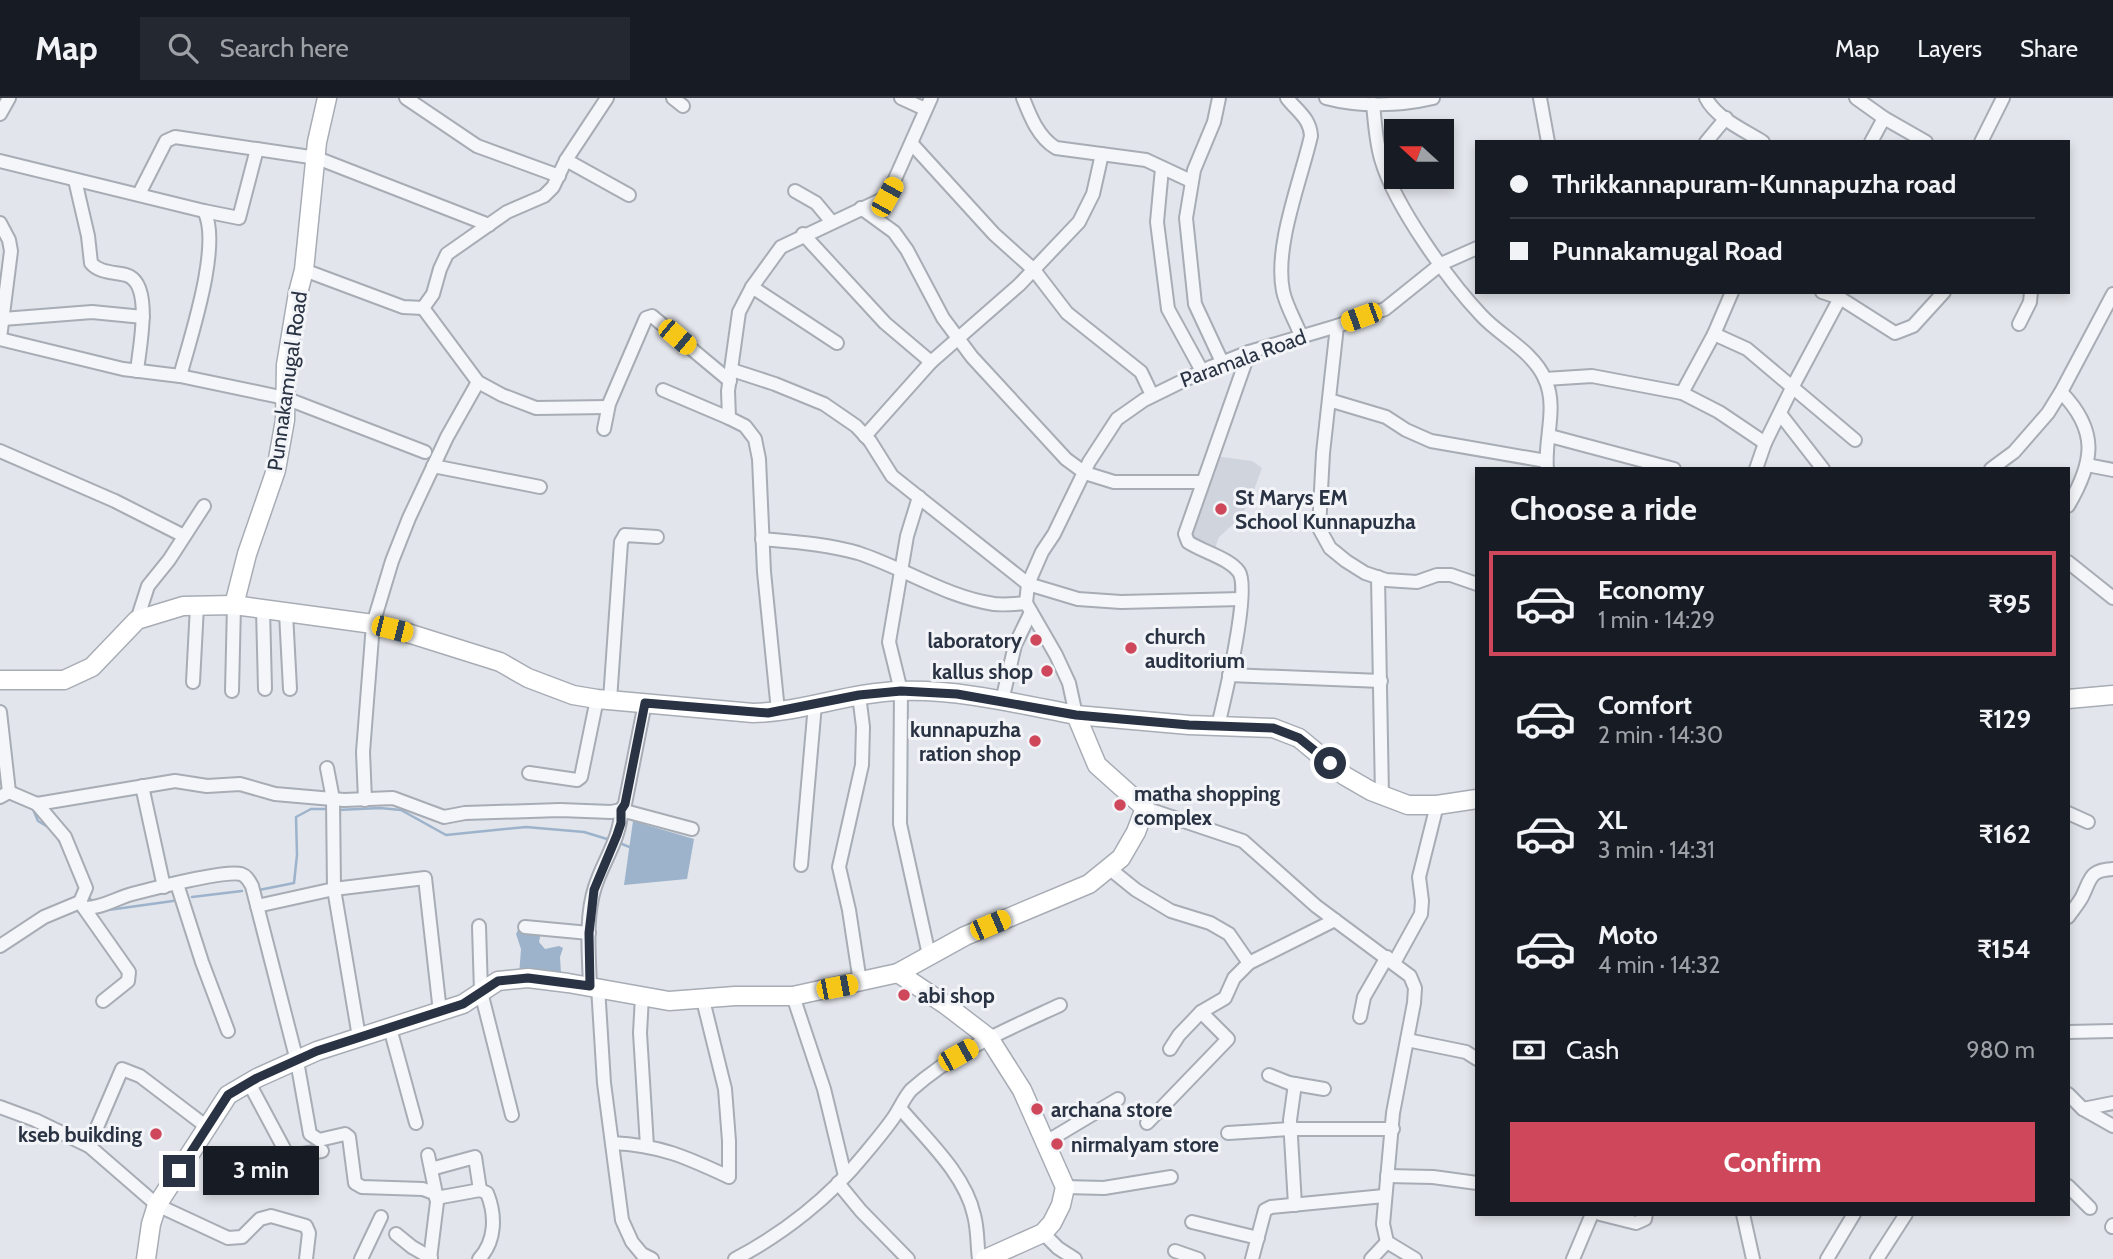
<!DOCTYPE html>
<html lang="en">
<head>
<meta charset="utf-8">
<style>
	:root { --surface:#171b24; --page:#242831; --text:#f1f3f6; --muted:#9ea1a6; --line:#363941; --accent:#cf475a }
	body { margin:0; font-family:Cabin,sans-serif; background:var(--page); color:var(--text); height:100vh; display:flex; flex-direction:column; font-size:26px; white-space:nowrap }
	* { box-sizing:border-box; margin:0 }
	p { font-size:23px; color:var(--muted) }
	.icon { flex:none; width:38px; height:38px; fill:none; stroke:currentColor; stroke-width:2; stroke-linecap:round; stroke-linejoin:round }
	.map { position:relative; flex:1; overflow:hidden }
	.sheet { position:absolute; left:1475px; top:369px; width:595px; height:749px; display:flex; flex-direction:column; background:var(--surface); border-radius:0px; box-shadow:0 4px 10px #0003 }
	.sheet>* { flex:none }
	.banner { position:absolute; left:1475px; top:42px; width:595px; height:154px; border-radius:0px; box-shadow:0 4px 10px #0003; display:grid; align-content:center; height:154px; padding:0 35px; background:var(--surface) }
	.needle { width:46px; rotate:291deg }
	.fabs { position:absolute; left:1384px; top:21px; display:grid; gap:14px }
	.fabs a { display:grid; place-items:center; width:70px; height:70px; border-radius:0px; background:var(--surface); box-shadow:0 4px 10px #0003; font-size:35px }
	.end { position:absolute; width:32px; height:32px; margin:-16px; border:9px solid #2a3343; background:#fff; box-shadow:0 0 0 4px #fff }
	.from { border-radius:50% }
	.bubble { position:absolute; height:49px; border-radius:0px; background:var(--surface); box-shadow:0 4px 10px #0003; font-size:23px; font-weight:800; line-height:49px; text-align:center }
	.car { position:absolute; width:21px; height:42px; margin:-21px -10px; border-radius:9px; box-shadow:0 0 5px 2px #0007; background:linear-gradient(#f5c518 24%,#345 0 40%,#f5c518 0 76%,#345 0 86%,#f5c518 0) }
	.banner b { display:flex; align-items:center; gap:24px; height:66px; font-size:26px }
	.banner b+b { border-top:2px solid var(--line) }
	.banner i { width:18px; height:18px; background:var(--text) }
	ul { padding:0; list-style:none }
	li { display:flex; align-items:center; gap:21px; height:105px; margin:0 14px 10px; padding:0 21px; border:4px solid transparent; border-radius:0px }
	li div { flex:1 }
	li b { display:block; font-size:26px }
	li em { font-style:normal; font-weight:800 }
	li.selected { border-color:var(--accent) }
	li>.icon { width:63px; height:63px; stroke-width:1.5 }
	h2 { padding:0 35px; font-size:32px; line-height:84px }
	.pay { display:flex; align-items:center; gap:18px; height:77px; padding:0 35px; font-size:26px }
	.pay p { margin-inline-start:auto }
	.primary-button { display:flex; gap:14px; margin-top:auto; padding:14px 35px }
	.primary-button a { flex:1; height:80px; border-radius:0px; background:var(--accent); color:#fff; font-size:28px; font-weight:800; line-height:80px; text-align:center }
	header { display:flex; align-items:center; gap:42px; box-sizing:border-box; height:98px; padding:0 35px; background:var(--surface); border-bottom:2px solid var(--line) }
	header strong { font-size:33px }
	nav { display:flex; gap:38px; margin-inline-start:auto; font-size:24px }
	.search { width:490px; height:63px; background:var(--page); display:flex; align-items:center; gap:18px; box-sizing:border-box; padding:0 24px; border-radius:0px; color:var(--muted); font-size:26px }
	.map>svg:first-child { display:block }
	.built { fill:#d0d4dd }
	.water { fill:#9db3cb }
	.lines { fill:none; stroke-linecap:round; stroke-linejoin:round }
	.stream { stroke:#9db3cb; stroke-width:2.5 }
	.street-casing { stroke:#a7acb5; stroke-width:16 }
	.secondary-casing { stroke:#a7acb5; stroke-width:21 }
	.street { stroke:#f5f6f9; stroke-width:12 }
	.secondary { stroke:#fff; stroke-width:18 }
	.route { stroke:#2a3343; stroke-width:9 }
	.poi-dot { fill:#cf475a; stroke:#f2f4f8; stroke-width:2.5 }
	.labels { text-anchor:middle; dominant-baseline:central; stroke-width:6; stroke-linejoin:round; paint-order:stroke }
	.street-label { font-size:21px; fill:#2a3343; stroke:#f2f4f8 }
	.poi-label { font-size:21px; font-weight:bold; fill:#2a3343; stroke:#f2f4f8; text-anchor:start }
</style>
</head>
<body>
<header>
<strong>Map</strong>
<div class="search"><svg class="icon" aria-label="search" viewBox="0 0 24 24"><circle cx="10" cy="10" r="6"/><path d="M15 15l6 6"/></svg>Search here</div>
<nav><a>Map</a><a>Layers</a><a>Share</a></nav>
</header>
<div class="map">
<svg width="2113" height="1161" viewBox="0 0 2113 1161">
	<rect width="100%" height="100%" fill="#e2e5eb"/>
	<!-- built -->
	<polygon class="built" points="1215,358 1252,363 1262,370 1251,400 1239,421 1219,439 1216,447 1217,453 1213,456 1188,436"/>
	<!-- water -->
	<g class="water">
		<polygon points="633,723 694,741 687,781 624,787"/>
		<polygon points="519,830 541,834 539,844 545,851 559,848 563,850 560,859 561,876 519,877 521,851 516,836"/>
	</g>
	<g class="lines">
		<!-- stream -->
		<g class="stream">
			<polyline points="11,702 33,711 38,723 53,732 63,749"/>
			<polyline points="338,712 380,710 401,712 446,737 526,729 584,734 607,741"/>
			<polyline points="622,746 632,750"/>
			<polyline points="259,792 294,785 297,757 296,719 311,711 328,711"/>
			<polyline points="192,799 242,793"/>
			<polyline points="90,801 91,802"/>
			<polyline points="101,813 173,803"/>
		</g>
		<defs>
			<g id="street">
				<polyline points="406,0 477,48 559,78"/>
				<polyline points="673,0 683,8"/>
				<polyline points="901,0 925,11"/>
				<path d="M 1023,0 C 1030,18 1038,39 1056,50 L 1146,62 L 1191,83"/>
				<polyline points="1219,0 1214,24 1194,72 1186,120 1195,206 1222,264"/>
				<path d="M 1287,0 C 1297,13 1310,20 1311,38 C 1301,82 1274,148 1283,193 C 1286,208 1296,224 1301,238"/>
				<path d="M 1326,0 C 1360,9 1399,8 1433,0"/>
				<polyline points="1540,0 1548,44"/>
				<path d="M 1706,0 C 1716,20 1744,32 1763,44"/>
				<polyline points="1856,0 1884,20 1926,44"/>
				<path d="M 1373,6 C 1375,25 1376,46 1382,64 C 1396,109 1448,182 1481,217 C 1500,238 1533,253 1545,281 C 1558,310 1544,341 1547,371"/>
				<polyline points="0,16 9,0"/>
				<polyline points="1706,44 1726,20"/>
				<polyline points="1871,44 1884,20"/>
				<polyline points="1981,44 2003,0"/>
				<polyline points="912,46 994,136 1034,172 1067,215 1141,274 1152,297"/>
				<polyline points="566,62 629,97"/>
				<path d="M 0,63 L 204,113 C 222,146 190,241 180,278"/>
				<polyline points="1162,70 1157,124 1168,211 1202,273"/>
				<path d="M 75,82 L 88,138 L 91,165 C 99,175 115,174 126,177 C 154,185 139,251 137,273"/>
				<polyline points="795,93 816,105 831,123"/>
				<polyline points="139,96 166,43 175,39 317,60 489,127"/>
				<polyline points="861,110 894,134 907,152 943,220 972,259 1066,361 1085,375 1114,384 1202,384"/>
				<polyline points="204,113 239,120 257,51"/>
				<polyline points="0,125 9,142 11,153 0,240"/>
				<polyline points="803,136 885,225 931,264"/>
				<polyline points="304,172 403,209 423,210 433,196 440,171 447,156 507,114 544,98 553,89 566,62 607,0"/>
				<polyline points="752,189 837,245"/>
				<polyline points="1822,194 1840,200 1895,235 1913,228 1944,194"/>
				<polyline points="423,210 478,284 502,297 536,310 608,309"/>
				<polyline points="3,221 92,214 143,219"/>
				<polyline points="2019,226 2030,204 2031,194"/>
				<polyline points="1337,228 1323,355 1319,430 1330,450 1346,463 1365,475 1386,482 1417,484 1437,477 1451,477 1477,486"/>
				<polyline points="1714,236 1747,251 1855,342"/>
				<polyline points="0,241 123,271 180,278 285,300 425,354"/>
				<polyline points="732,272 775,286 824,306 856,328 870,343 892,378 1028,486 1078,501 1121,504 1241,501"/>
				<polyline points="1545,281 1592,278 1682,295 1719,314 1765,345"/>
				<polyline points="663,292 729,320"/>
				<path d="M 2061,294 C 2099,333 2094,364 2068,408"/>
				<polyline points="1682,295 1714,236 1732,194"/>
				<polyline points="1329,302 1386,319 1406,332 1431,343 1546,363"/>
				<polyline points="1781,317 1823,371"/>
				<polyline points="604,331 609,306 646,220 652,218 730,283"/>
				<polyline points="865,338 931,264 1019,187 1079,124 1093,96 1102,56"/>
				<polyline points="1550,338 1674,371"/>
				<polyline points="0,353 115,403 184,438"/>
				<polyline points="2087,367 2113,372"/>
				<polyline points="433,368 540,389"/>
				<polyline points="1756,371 1765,345 1793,288 1840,200"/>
				<polyline points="1991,371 2014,354 2048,315 2061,294 2113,196"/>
				<polyline points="919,399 907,438 889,544 901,593 900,726 929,857"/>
				<path d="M 762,441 C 795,444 827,446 858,455 C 904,470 946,499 994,506 C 1004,507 1016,506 1026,505"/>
				<polyline points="2068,464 2113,500"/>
				<polyline points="1378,479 1382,698"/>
				<polyline points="263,511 265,591"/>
				<polyline points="286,515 290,591"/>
				<polyline points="137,522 148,488 169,462 204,408"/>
				<polyline points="1229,577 1381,583"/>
				<polyline points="193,584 197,508"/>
				<polyline points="232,593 234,507"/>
				<polyline points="859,597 863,629 862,667 839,769 849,812 860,884"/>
				<polyline points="610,602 621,444 625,437 657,439"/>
				<polyline points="1002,603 1015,547 1031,514"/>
				<polyline points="778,613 764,474 759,361 755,341 745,328 729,320 728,293 739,214 752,189 781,149 887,99 931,0"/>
				<polyline points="0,614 9,694"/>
				<polyline points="1076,617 1069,585 1056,557 1026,505 1028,486 1042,454 1054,436 1089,364 1117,321 1144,302 1211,269 1249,254 1337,228 1385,211 1441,166 1477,150"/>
				<path d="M 1218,628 C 1224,603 1251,492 1239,474 C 1229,460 1203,454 1188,444 L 1185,436 L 1249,254"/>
				<polyline points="327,670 333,701 334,791 359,939"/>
				<polyline points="529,675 577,682 581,679 597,601"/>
				<polyline points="142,688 164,789"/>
				<polyline points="0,699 9,694 37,706"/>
				<polyline points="365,702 363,654 373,526 392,463 409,420 447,339 478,284"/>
				<polyline points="1145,710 1243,743 1316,808 1410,878 1415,890 1414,905 1393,1015 1383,1126 1387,1144 1415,1161"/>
				<polyline points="2068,715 2088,724"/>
				<polyline points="801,767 815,606"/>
				<polyline points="1110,771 1136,792 1171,813 1210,825 1229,836 1249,865"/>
				<polyline points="177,786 202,864 228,933"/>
				<path d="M 80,804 L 84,810 C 100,811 117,800 132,796 C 151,791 225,772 241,776 C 247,778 249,783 252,788 L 297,963 L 310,1036 L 319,1042 L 345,1036 L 349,1039 L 355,1085 L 362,1089 L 423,1091 L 436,1096 L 437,1104 L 430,1161"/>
				<polyline points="257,808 334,791 425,780 440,914"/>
				<polyline points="84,810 129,874 128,883 103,903"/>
				<path d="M 2068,819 C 2073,812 2078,806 2082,799 C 2091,781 2089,772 2113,771"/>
				<polyline points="479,828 481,894 512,1017"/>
				<polyline points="525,829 589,835"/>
				<polyline points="0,848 44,819 80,804 86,790 65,739 37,706 175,683 207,688 240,686 275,696 344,702 393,700 444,719 465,715 560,712 611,714 621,712 625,706 645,605"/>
				<polyline points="1394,865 1421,816 1422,803 1419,779 1437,707"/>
				<path d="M 590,888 C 589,856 585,820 595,789 C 603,763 621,740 621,712 L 692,731"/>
				<polyline points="598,889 604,985 622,1122 632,1144 642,1156 652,1161"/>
				<polyline points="642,898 640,935 647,1048"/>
				<polyline points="793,898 824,991 845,1078"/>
				<polyline points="1360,919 1364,899 1387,859"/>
				<polyline points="390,930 416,1025"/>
				<polyline points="2068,934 2113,933"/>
				<polyline points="1407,942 1466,954 1477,961"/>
				<polyline points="1170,951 1179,937 1201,914 1225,900 1234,880 1249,865 1335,822"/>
				<polyline points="1269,977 1289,985 1324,991"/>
				<polyline points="249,985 288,1058 322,1053"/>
				<polyline points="2068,996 2083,1011 2113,1028"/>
				<polyline points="0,1009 35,1022 89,1048 157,1107 228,1140 242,1139 260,1121 271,1118 306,1128 309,1135 306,1161"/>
				<path d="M 900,1010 C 926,1041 965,1076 974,1117 C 978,1131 977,1147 979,1161"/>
				<polyline points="2083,1011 2113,1005"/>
				<polyline points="1147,1025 1228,941 1201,914"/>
				<polyline points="1228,1035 1290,1031 1393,1031"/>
				<polyline points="1046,1044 1118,1001"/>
				<path d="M 612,1045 C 660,1047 686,1059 729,1079 L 729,1043 L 725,991 L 703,902"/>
				<polyline points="89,1048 122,971 140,978 207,1029"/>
				<polyline points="428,1057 436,1096"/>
				<polyline points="431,1071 475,1059 480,1092"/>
				<polyline points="1387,1078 1433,1079 1477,1085"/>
				<polyline points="838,1085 861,1113 908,1161"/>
				<polyline points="2068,1088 2090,1110"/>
				<polyline points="1065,1089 1104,1090 1171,1079"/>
				<path d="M 436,1100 L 480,1092 L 487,1095 C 496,1117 496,1143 479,1161"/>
				<polyline points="1295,1107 1290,1022 1295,986"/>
				<polyline points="1600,1116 1636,1125 1645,1121 1646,1116"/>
				<polyline points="1743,1116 1753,1161"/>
				<polyline points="1192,1124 1258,1140"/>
				<polyline points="2112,1129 2113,1127"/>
				<polyline points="1043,1135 1058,1150 1075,1161"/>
				<polyline points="396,1136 412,1149 431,1160"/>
				<polyline points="1175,1153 1198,1161"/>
				<polyline points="361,1161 381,1119"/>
				<path d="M 735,1161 C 783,1136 830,1099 864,1057 C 874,1045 885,1032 894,1019 C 900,1010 904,1000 911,992 C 954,953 1008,931 1060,907"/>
				<polyline points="1252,1161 1265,1112 1271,1109 1384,1098"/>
				<polyline points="1371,1161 1387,1144"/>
				<polyline points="1573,1161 1592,1116"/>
				<polyline points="1827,1161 1854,1116"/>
				<polyline points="1877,1161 1906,1116"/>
			</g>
			<g id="secondary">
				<polyline points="234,507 247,456 276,372 285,322 286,267 298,195 304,172 317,44 327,0"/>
				<path d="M 0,582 L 64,582 L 92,569 L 137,522 L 183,508 L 234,507 L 373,526 L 411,536 L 500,564 L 528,580 L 573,597 L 597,601 L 753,615 C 803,614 851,594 901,593 C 959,591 1019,606 1076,617 L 1097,667 L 1145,710 L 1136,734 L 1121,760 L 1089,786 L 965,838 L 898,875 L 793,898 L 735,898 L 669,903 L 568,885 L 528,880 L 498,883 L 463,906 L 317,953 L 257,980 L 228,997 L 157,1107 L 151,1126 L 146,1161"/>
				<polyline points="2068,601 2113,597"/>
				<polyline points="1076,617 1189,627 1273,630 1299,640 1345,678 1371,693 1408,707 1437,707 1477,701"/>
				<polyline points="898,875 946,907 989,940 1022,992 1065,1089 1061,1107 1052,1125 1043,1135 985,1161"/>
			</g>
		</defs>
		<!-- street casing -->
		<use href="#street" class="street-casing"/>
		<!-- secondary casing -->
		<use href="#secondary" class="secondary-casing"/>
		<!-- street -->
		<use href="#street" class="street"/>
		<!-- secondary -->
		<use href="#secondary" class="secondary"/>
	</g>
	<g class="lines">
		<!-- route -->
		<polyline class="route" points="179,1073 228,997 257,980 317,953 463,906 498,883 528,880 590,888 589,835 594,792 617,737 621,725 621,712 625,706 645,605 768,615 859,597 901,593 957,596 1076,617 1189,627 1273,630 1299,640 1330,665"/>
	</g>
	<!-- markers -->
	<g class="poi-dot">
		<circle cx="1221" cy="411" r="7"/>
		<circle cx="1036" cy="542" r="7"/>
		<circle cx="1131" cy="550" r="7"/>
		<circle cx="1047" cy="573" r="7"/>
		<circle cx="1035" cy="643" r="7"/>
		<circle cx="1120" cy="707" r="7"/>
		<circle cx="904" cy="897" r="7"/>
		<circle cx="1037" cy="1011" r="7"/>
		<circle cx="156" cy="1036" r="7"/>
		<circle cx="1057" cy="1046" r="7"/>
	</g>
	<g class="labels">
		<!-- street labels -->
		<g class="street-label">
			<text transform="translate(1243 260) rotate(-20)">Paramala Road</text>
			<text transform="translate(287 283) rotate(-82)">Punnakamugal Road</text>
		</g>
		<!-- poi labels -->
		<g class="poi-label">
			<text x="1235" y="399">St Marys EM<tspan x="1235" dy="24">School Kunnapuzha</tspan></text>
			<text x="1145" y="538">church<tspan x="1145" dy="24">auditorium</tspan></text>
			<text x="1022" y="542" text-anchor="end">laboratory</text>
			<text x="1033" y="573" text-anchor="end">kallus shop</text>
			<text x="1021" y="631" text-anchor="end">kunnapuzha<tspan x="1021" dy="24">ration shop</tspan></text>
			<text x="1134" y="695">matha shopping<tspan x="1134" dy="24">complex</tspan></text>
			<text x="918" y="897">abi shop</text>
			<text x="1051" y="1011">archana store</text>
			<text x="142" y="1036" text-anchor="end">kseb buikding</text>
			<text x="1071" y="1046">nirmalyam store</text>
		</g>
	</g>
</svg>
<div class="fabs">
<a><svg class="needle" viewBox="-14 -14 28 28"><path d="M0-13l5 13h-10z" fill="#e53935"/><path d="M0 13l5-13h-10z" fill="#9ea1a6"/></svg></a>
</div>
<i class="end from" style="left:1330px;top:665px"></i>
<i class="end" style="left:179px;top:1073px"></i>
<div class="bubble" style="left:203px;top:1048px;width:116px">3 min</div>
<i class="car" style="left:887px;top:99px;rotate:29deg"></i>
<i class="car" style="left:1361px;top:219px;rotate:250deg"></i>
<i class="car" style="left:677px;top:239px;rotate:130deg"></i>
<i class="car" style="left:392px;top:531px;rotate:104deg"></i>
<i class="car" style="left:990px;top:827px;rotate:67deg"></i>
<i class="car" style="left:837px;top:889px;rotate:79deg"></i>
<i class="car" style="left:958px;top:957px;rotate:61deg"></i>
<div class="banner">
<b><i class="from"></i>Thrikkannapuram-Kunnapuzha road</b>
<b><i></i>Punnakamugal Road</b>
</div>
<section class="sheet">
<h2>Choose a ride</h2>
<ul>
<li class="selected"><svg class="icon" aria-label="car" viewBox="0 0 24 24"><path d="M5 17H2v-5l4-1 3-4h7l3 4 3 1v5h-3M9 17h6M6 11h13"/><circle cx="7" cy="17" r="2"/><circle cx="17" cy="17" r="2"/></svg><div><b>Economy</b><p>1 min · 14:29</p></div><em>₹95</em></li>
<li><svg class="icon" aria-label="car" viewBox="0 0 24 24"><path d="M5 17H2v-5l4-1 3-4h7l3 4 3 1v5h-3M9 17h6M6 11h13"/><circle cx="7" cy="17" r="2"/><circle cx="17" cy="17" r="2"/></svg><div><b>Comfort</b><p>2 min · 14:30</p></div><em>₹129</em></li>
<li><svg class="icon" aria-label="car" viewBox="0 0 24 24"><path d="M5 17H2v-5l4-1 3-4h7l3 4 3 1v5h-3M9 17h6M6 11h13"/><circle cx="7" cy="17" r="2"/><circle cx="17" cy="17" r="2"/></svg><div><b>XL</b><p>3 min · 14:31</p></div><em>₹162</em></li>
<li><svg class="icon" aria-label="car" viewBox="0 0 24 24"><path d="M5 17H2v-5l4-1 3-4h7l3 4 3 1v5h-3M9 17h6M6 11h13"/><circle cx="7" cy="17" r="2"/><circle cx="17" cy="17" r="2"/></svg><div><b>Moto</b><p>4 min · 14:32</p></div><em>₹154</em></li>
</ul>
<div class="pay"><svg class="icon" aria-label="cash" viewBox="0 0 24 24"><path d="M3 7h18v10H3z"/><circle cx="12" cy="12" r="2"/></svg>Cash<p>980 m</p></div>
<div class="primary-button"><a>Confirm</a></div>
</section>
</div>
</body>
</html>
